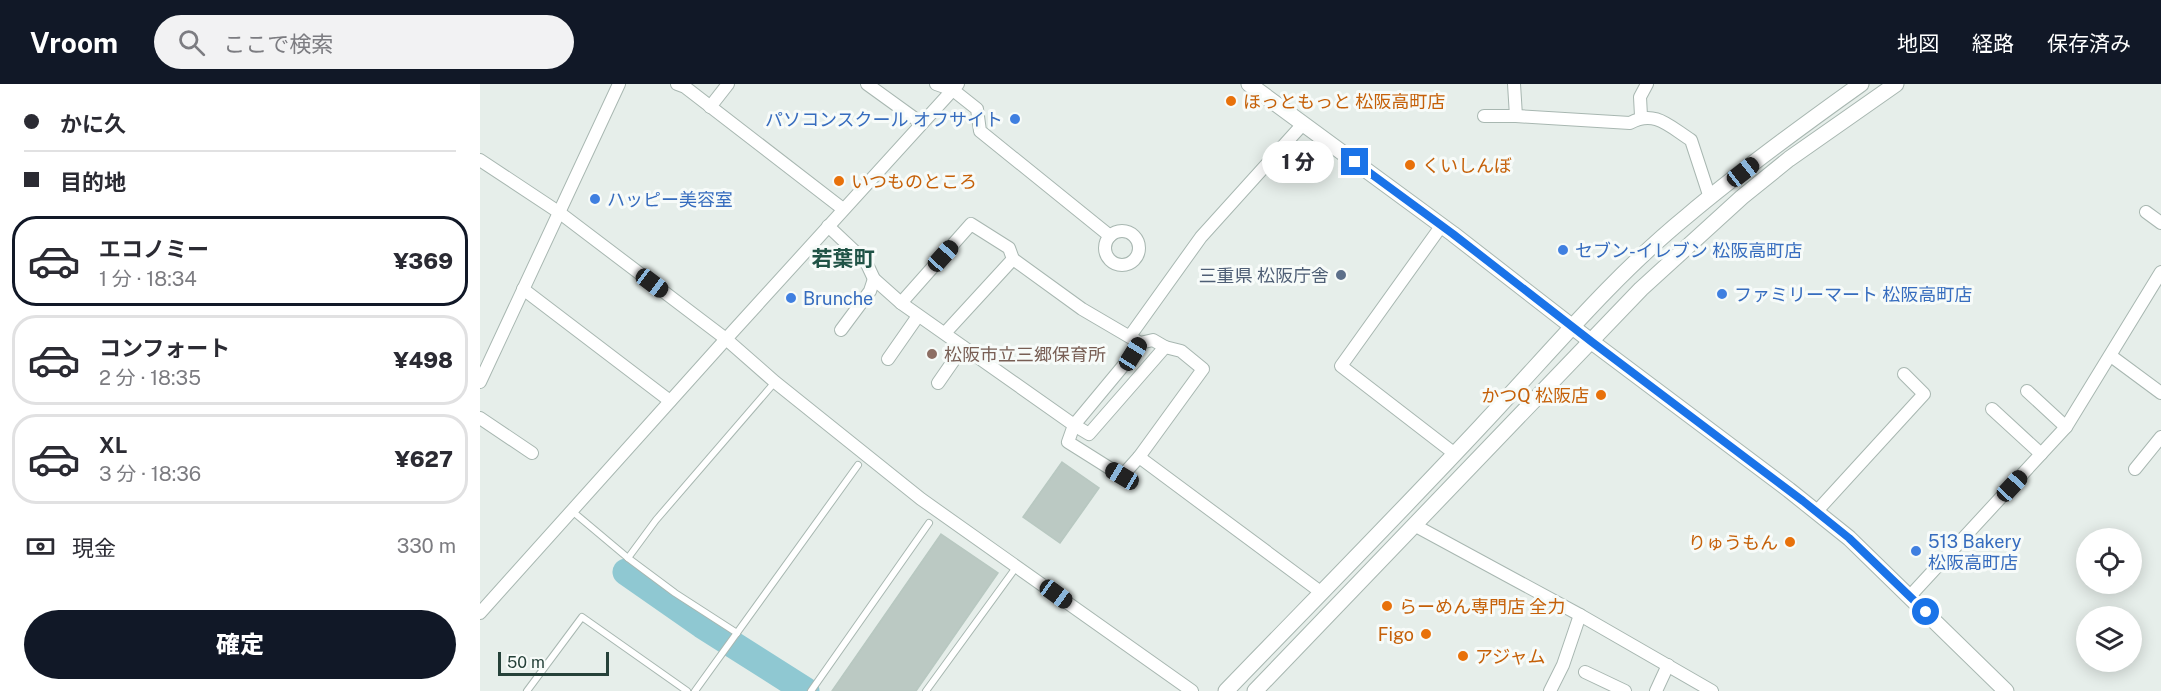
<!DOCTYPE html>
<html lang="ja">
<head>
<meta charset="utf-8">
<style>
	:root { --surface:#fff; --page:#f2f2f3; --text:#2b2b33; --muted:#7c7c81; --line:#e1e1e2; --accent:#111827 }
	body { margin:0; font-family:"Public Sans","Noto Sans JP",sans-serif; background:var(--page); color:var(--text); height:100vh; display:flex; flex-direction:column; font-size:22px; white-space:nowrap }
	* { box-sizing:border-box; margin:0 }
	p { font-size:20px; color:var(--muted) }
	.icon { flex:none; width:33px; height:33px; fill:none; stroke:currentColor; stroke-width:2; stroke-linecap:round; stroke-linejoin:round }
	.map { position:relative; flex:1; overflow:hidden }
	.panel { display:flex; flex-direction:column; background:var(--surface); width:480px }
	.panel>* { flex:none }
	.guide { display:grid; align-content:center; height:132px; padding:0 24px; background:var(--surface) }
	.tools { position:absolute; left:1596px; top:444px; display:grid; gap:12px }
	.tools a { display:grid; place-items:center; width:66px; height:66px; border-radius:50%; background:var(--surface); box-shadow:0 3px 15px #0003; font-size:30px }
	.scale { position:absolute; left:18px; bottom:15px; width:111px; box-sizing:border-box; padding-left:6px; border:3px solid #254139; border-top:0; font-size:16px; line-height:21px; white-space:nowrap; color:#254139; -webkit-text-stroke:4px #f7fbf9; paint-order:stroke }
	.end { position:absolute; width:27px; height:27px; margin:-14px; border:8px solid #1a73e8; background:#fff; box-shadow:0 0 0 3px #fff }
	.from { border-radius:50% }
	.bubble { position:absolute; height:42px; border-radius:21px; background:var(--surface); box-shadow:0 3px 15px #0003; font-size:20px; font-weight:800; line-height:42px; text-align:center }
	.car { position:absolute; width:18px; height:36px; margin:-18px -9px; border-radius:8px; box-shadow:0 0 4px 2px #0007; background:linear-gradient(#222 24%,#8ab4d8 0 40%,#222 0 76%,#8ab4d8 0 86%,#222 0) }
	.guide b { display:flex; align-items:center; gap:21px; height:57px; font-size:22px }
	.guide b+b { border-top:2px solid var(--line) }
	.guide i { width:15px; height:15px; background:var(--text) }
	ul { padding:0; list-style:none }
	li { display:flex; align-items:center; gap:18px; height:90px; margin:0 12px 9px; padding:0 12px; border:3px solid var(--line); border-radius:24px }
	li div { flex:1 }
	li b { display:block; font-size:22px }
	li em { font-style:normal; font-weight:800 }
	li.active { border-color:var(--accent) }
	li>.icon { width:54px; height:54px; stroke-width:1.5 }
	.pay { display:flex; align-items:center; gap:15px; height:66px; padding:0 24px; font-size:22px }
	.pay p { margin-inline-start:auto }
	.primary-button { display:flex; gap:12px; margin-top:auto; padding:12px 24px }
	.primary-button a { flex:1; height:69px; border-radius:36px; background:var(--accent); color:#fff; font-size:24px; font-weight:800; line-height:69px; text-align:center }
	header { display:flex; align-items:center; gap:36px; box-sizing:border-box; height:84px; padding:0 30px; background:var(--accent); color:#fff }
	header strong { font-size:28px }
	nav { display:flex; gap:33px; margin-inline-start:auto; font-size:21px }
	.search { width:420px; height:54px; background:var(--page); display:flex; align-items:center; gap:15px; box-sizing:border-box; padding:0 21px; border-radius:33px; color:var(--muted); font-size:22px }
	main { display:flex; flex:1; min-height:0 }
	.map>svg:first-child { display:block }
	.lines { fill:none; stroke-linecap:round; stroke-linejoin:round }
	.river { stroke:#8fc8d2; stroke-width:27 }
	.building { fill:#bbc9c3; stroke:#b8c8c1; stroke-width:1.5 }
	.service-casing { stroke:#a8b7b1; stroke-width:8 }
	.minor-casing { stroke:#a8b7b1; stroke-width:14 }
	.tertiary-casing { stroke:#a8b7b1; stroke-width:17 }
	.service { stroke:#fff; stroke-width:6 }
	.minor { stroke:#fff; stroke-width:12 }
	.tertiary { stroke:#fff; stroke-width:15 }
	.route { stroke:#1a73e8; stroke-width:8 }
	.food-dot { fill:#e8710a; stroke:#f7fbf9; stroke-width:2 }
	.shop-dot { fill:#3f7fe0; stroke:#f7fbf9; stroke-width:2 }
	.service-dot { fill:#5c6f8a; stroke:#f7fbf9; stroke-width:2 }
	.education-dot { fill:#8d6e63; stroke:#f7fbf9; stroke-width:2 }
	.labels { text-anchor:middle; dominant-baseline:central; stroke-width:6; stroke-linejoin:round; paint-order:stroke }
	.food-label { font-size:18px; fill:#c56008; stroke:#f7fbf9; text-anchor:start }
	.shop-label { font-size:18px; fill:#366cbe; stroke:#f7fbf9; text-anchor:start }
	.service-label { font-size:18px; fill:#4e5e75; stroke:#f7fbf9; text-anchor:end }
	.education-label { font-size:18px; fill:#785e54; stroke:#f7fbf9; text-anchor:start }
	.quarter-label { font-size:21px; font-weight:bold; fill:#205346; stroke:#f7fbf9 }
</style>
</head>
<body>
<header>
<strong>Vroom</strong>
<div class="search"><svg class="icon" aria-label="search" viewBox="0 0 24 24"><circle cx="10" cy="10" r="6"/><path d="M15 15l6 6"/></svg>ここで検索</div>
<nav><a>地図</a><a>経路</a><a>保存済み</a></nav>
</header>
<main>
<section class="panel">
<div class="guide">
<b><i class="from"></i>かに久</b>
<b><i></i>目的地</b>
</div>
<ul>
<li class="active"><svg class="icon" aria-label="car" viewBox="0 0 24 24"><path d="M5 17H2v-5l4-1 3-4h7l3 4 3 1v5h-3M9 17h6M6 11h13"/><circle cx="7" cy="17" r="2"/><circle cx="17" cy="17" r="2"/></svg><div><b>エコノミー</b><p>1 分 · 18:34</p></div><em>¥369</em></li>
<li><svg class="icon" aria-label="car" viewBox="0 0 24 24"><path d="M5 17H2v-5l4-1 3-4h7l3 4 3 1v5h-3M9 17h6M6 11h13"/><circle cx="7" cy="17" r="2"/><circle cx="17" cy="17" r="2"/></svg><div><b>コンフォート</b><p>2 分 · 18:35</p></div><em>¥498</em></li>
<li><svg class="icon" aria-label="car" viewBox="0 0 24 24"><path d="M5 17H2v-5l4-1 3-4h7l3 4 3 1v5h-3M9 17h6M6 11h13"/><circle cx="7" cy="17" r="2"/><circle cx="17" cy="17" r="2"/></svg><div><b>XL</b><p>3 分 · 18:36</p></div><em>¥627</em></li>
</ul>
<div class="pay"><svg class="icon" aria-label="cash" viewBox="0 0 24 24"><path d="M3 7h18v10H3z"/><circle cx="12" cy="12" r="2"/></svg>現金<p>330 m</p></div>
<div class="primary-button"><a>確定</a></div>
</section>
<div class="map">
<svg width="1681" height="607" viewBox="0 0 1681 607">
	<rect width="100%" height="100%" fill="#e6eeea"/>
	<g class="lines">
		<!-- river -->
		<polyline class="river" points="146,488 222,541 326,607"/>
	</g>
	<!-- building -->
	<g class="building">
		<polygon points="582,378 619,404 580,459 543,433"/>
		<polygon points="461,450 518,489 436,607 352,607"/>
	</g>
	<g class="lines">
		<defs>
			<g id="service">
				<polyline points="92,427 148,474 195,509 257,549"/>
				<polyline points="148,474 176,436 295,298"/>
				<polyline points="47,607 102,533 207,607"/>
				<polyline points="215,607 378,381"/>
				<polyline points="331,607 449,439"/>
				<polyline points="446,607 537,482"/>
			</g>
			<g id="minor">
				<polyline points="197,0 205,3 363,125"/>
				<polyline points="387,0 441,39"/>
				<polyline points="456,0 473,6 497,25 500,47 630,152"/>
				<polyline points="230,23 248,0"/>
				<polyline points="1004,32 1036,32 1034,0"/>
				<path d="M 1036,32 L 1150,39 C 1175,25 1190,43 1211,56 L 1230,114"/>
				<polyline points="1161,32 1160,13 1167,0"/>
				<polyline points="0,76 80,129 246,255 295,298 441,415 712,607"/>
				<polyline points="1666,128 1681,139"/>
				<polyline points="962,141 861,282 975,370"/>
				<polyline points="348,142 386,178 394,195 421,219 594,341 588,358 642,392 659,373 842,509"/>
				<circle cx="642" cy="164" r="17"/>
				<polyline points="533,175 602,225 660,259 653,270 594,341 609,350 685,263 673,256 660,259"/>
				<polyline points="43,205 190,317"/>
				<polyline points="421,219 491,140 529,164 533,175 465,249"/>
				<polyline points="361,246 390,207 394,195"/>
				<polyline points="650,252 721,153 823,40"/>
				<polyline points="1631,272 1681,309"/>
				<polyline points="408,275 438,232"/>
				<polyline points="0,298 139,0"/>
				<polyline points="458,299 483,263"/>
				<polyline points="1547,307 1586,343"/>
				<polyline points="0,334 52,369"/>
				<polyline points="1561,370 1586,343 1681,188"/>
				<polyline points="659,373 723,285 701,267 685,263"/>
				<polyline points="1655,385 1681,353"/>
				<polyline points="1336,428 1444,310 1424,290"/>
				<polyline points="934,441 1100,531 1232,607"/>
				<polyline points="1430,512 1561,370 1512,325"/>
				<polyline points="0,529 246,255 478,0"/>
				<polyline points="1105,588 1145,607"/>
				<polyline points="1070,607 1083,581 1100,531"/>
				<polyline points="1176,607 1188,581"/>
			</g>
			<g id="tertiary">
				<polyline points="769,0 973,150 1112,258 1309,406 1369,454 1526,607"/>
				<path d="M 746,607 C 831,519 917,432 1001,342 C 1068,271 1131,194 1207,132 C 1263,85 1322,42 1381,0"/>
				<polyline points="775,607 1161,205 1262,113 1309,75 1416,0"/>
			</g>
		</defs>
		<!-- service casing -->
		<use href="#service" class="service-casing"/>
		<!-- minor casing -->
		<use href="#minor" class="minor-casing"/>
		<!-- tertiary casing -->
		<use href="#tertiary" class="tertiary-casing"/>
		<!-- service -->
		<use href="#service" class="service"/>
		<!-- minor -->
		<use href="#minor" class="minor"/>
		<!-- tertiary -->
		<use href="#tertiary" class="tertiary"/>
	</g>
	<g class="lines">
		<!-- route -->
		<polyline class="route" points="875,78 973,150 1112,258 1323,417 1369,454 1446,528"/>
	</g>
	<!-- markers -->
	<g class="food-dot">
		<circle cx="751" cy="17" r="6"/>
		<circle cx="930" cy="81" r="6"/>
		<circle cx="359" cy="97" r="6"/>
		<circle cx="1121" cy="311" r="6"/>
		<circle cx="1310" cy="458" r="6"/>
		<circle cx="907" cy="522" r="6"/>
		<circle cx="946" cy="550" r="6"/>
		<circle cx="983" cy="572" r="6"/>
	</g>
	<g class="shop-dot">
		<circle cx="535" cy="35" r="6"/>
		<circle cx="115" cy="115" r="6"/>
		<circle cx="1083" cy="166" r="6"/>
		<circle cx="1242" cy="210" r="6"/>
		<circle cx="311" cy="214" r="6"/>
		<circle cx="1436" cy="467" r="6"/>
	</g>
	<circle class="service-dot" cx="861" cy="191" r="6"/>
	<circle class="education-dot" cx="452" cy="270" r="6"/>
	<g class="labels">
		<!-- food labels -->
		<g class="food-label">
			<text x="763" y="17">ほっともっと 松阪高町店</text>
			<text x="942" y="81">くいしんぼ</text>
			<text x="371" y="97">いつものところ</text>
			<text x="1109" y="311" text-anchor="end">かつQ 松阪店</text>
			<text x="1298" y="458" text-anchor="end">りゅうもん</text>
			<text x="919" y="522">らーめん専門店 全力</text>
			<text x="934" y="550" text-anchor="end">Figo</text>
			<text x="995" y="572">アジャム</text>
		</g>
		<!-- shop labels -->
		<g class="shop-label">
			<text x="523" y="35" text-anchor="end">パソコンスクール オフサイト</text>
			<text x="127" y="115">ハッピー美容室</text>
			<text x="1095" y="166">セブン-イレブン 松阪高町店</text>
			<text x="1254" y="210">ファミリーマート 松阪高町店</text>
			<text x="323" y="214">Brunche</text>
			<text x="1448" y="457">513 Bakery<tspan x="1448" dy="21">松阪高町店</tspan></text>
		</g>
		<!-- service labels -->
		<g class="service-label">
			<text x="849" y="191">三重県 松阪庁舎</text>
		</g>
		<!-- education labels -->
		<g class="education-label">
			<text x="464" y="270">松阪市立三郷保育所</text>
		</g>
		<!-- quarter labels -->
		<g class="quarter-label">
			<text x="363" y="174">若葉町</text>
		</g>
	</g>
</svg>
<div class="tools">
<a><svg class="icon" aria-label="locate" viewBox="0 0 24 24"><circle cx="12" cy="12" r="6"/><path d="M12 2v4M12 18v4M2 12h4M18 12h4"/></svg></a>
<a><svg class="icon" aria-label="layers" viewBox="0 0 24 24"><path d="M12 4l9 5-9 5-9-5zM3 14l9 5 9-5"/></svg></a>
</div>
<div class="scale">50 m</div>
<i class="end from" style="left:1446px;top:528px"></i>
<i class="end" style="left:875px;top:78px"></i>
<div class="bubble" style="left:782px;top:57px;width:72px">1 分</div>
<i class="car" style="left:1263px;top:88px;rotate:52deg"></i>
<i class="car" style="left:463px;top:172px;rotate:42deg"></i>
<i class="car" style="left:172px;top:199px;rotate:127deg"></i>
<i class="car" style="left:653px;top:270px;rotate:32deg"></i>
<i class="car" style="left:642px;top:392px;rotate:301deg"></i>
<i class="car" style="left:1532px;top:402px;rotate:43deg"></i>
<i class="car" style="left:576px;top:510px;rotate:126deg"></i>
</div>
</main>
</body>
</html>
